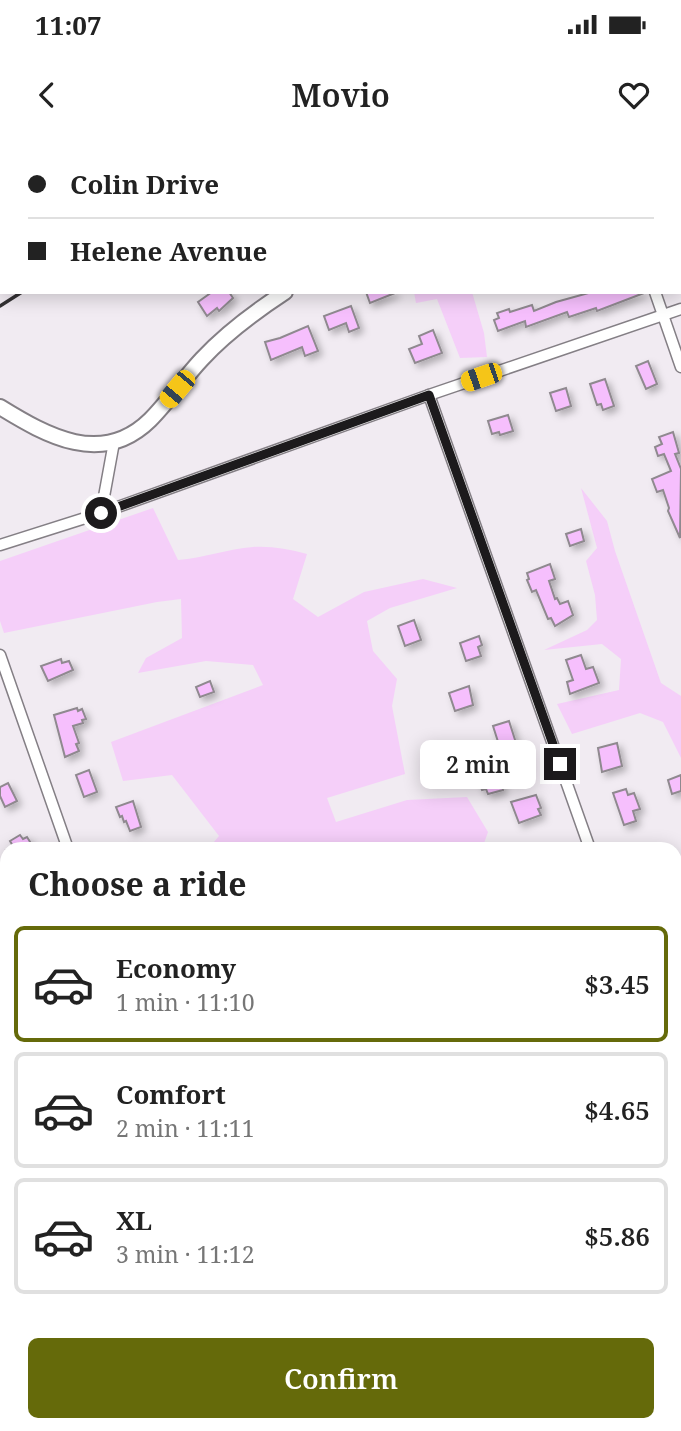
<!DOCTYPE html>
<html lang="en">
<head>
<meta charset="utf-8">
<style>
	:root { --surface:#fff; --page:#f6f6f6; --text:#222; --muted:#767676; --line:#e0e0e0; --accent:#656a0a }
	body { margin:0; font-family:"Noto Serif",serif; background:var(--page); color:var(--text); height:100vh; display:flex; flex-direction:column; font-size:26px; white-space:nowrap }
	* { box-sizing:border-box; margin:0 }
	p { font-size:23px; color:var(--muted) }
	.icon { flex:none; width:38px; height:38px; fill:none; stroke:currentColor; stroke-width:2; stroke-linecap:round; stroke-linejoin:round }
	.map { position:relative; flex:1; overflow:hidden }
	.side { position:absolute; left:0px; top:702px; width:682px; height:590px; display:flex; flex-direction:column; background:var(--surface); border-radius:21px 21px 0 0; box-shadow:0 4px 18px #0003 }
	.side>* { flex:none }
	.hud { position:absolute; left:0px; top:0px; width:682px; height:154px; box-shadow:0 4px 18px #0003; display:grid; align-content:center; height:154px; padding:0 28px; background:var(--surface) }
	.end { position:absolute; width:32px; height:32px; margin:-16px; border:9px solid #1c1a1c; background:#fff; box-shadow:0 0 0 4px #fff }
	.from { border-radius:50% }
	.bubble { position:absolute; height:49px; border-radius:10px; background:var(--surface); box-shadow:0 4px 18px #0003; font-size:23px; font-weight:600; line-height:49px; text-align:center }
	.car { position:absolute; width:21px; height:42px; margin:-21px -10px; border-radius:9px; box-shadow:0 0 5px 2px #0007; background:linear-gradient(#f5c518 24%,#345 0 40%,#f5c518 0 76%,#345 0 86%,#f5c518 0) }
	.hud b { display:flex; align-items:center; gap:24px; height:66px; font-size:26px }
	.hud b+b { border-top:2px solid var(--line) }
	.hud i { width:18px; height:18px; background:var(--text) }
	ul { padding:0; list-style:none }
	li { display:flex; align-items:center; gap:21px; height:116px; margin:0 14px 10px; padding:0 14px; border:4px solid var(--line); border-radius:10px }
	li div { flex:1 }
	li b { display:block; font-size:26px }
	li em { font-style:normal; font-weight:600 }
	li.on { border-color:var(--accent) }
	li>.icon { width:63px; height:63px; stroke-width:1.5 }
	h2 { padding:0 28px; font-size:32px; line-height:84px }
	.cta { display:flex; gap:14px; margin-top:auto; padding:14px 28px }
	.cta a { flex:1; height:80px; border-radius:10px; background:var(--accent); color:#fff; font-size:28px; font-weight:600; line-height:80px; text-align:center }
	.status { display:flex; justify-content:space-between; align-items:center; height:49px; padding:0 35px; background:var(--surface); direction:ltr }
	.status svg { height:19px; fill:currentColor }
	header { display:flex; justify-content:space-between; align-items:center; height:91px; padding:0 28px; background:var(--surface); font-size:32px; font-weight:600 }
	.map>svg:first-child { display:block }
	.green { fill:#f5cff9 }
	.building { fill:#f6bffd; stroke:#8f898f; stroke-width:2; filter:url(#shadow) }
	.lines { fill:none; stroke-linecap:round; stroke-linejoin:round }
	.minor-casing { stroke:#847f85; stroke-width:13 }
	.secondary-casing { stroke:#847f85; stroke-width:18 }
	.minor { stroke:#fff; stroke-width:10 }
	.secondary { stroke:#fff; stroke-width:14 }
	.rail { stroke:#333133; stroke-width:3.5 }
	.route { stroke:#1c1a1c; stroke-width:9 }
</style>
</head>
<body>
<div class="status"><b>11:07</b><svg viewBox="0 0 49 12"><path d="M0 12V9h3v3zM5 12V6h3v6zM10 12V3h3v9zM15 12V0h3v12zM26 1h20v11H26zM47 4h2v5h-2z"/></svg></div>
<header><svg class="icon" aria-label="back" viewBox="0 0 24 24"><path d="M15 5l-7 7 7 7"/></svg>Movio<svg class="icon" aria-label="heart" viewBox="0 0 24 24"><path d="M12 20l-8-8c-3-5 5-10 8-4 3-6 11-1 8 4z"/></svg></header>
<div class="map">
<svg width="681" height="1291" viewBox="0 0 681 1291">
	<defs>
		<filter id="shadow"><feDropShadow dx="4" dy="4" stdDeviation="3.5" flood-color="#0004"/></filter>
	</defs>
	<rect width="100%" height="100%" fill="#f1ebf2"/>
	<!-- green -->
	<g class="green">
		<polygon points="0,0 256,0 2,2 0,87"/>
		<polygon points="283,0 428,0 280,2"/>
		<polygon points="414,152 472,152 484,193 487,217 460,218 437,159 416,163"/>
		<polygon points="581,348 607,381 615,411 661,543 681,556 681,618 663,582 640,573 572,594 557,564 619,550 621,519 602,504 544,510 587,490 597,480 595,455 586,421 597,408"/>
		<path d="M 153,368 L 178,420 C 203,418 228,409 253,407 C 271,406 289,409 307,414 L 293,459 L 318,477 L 364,452 L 423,439 L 457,448 L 390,468 L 367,481 L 373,511 L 397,539 L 392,566 L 405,634 L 327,658 L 336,682 L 407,660 L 467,657 L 488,692 L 482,709 L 208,709 L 219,696 L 172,635 L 123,641 L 111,602 L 263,545 L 253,525 L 206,521 L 138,533 L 146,518 L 182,498 L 181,459 L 157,462 L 4,493 L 0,481 L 0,421 Z"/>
		<polygon points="0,1046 7,1050 7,1079 5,1077 0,1080"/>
	</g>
	<!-- building -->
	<g class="building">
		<polygon points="212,152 229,152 233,158 219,171 217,168 207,176 198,162"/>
		<polygon points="366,152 395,152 395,153 370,163"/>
		<polygon points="592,152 644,153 597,171 596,168 569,177 567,172 526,187 525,181 498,191 494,180 499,178 497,173 509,169 510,172 532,165 534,171 556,162"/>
		<polygon points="351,166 359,188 349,192 346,183 329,190 324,176"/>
		<polygon points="308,186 318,211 305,216 302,207 271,220 265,202 280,198"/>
		<polygon points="433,190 442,213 415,223 409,209 422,204 419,196"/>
		<polygon points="648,221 657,244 646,249 636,226"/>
		<polygon points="605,239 614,266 603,270 601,264 597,265 590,244"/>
		<polygon points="566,248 571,266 556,271 550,253"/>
		<polygon points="508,275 513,291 500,295 499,292 492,294 488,281"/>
		<polygon points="673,292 679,313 675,314 681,329 680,398 668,371 669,368 663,350 657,352 652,339 671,331 664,314 658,316 655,307 662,304 659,297"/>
		<polygon points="581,389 584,401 570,406 566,394"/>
		<polygon points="550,424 555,439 549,441 555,459 557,458 560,464 568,461 573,475 555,486 551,478 548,479 536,450 532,452 527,440 529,439 527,433"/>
		<polygon points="414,480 421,500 405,506 398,486"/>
		<polygon points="479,496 482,505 478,507 481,516 466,521 460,503"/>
		<polygon points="581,515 586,529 593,527 599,543 570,554 567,542 573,540 566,520"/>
		<polygon points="61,519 62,523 69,521 73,530 48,541 41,526"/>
		<polygon points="210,541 214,552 200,557 196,547"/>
		<polygon points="469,546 473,565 455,571 449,553"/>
		<polygon points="77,568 78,571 82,569 86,579 82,580 83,583 73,586 79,603 76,604 79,611 65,617 54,575"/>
		<polygon points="509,581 516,603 500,608 493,586"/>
		<polygon points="617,603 622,626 602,632 598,608"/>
		<polygon points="503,610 506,620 489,625 487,615"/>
		<polygon points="89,630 97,652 84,657 76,635"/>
		<polygon points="498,633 503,650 488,654 486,649 482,650 478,639"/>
		<polygon points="681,635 681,651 672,654 668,640"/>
		<polygon points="8,643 17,661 5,667 0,656 0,647"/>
		<polygon points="626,649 628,655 634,653 640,669 633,671 636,681 624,685 613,653"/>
		<polygon points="536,655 541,668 538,669 541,675 519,683 511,662"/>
		<polygon points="133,661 141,687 130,691 126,681 124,682 122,676 120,677 116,667"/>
		<polygon points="20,695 23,699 27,697 32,705 29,709 8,709 13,706 10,701"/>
	</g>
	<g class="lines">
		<defs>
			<g id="minor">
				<polyline points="603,0 603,2"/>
				<polyline points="655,152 681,227"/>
				<polyline points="429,255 590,709"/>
				<polyline points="101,373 114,302"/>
				<polyline points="0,405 101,373 429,255 681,169"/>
				<polyline points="0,515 68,709"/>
				<polyline points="0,915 7,919"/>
				<polyline points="676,948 681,963"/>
				<polyline points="676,1058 681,1056"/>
				<polyline points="534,1284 536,1291"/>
				<polyline points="219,1291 230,1284"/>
			</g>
			<g id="secondary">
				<polyline points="535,2 538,0"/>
				<path d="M 0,267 C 47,296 102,327 150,280 C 169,261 184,238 202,219 C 226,193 256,171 285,152"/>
			</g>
		</defs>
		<!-- minor casing -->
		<use href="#minor" class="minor-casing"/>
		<!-- secondary casing -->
		<use href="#secondary" class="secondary-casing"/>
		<!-- minor -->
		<use href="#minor" class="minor"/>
		<!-- secondary -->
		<use href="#secondary" class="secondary"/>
		<!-- rail -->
		<g class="rail">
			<polyline points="271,2 274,0"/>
			<polyline points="0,166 22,152"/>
		</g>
	</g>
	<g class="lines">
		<!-- route -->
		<polyline class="route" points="101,373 429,255 560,624"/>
	</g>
</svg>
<i class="end from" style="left:101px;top:373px"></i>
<i class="end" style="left:560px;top:624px"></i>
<div class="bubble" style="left:420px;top:600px;width:116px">2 min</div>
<i class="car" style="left:481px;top:237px;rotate:251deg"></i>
<i class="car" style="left:177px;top:249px;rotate:220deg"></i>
<div class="hud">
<b><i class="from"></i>Colin Drive</b>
<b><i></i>Helene Avenue</b>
</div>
<section class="side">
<h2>Choose a ride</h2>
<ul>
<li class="on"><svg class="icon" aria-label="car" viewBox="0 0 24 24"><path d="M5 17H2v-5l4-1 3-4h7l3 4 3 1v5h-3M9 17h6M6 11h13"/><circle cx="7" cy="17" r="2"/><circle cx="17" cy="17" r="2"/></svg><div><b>Economy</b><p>1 min · 11:10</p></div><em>$3.45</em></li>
<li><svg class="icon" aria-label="car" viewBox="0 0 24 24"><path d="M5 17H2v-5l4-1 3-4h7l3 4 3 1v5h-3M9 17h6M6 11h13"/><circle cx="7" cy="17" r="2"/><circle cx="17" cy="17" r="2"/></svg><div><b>Comfort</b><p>2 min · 11:11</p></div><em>$4.65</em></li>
<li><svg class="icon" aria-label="car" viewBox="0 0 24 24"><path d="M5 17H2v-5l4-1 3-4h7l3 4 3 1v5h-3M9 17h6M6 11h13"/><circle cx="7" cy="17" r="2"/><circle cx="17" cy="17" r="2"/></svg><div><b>XL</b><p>3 min · 11:12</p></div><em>$5.86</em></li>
</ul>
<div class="cta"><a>Confirm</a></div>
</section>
</div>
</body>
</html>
